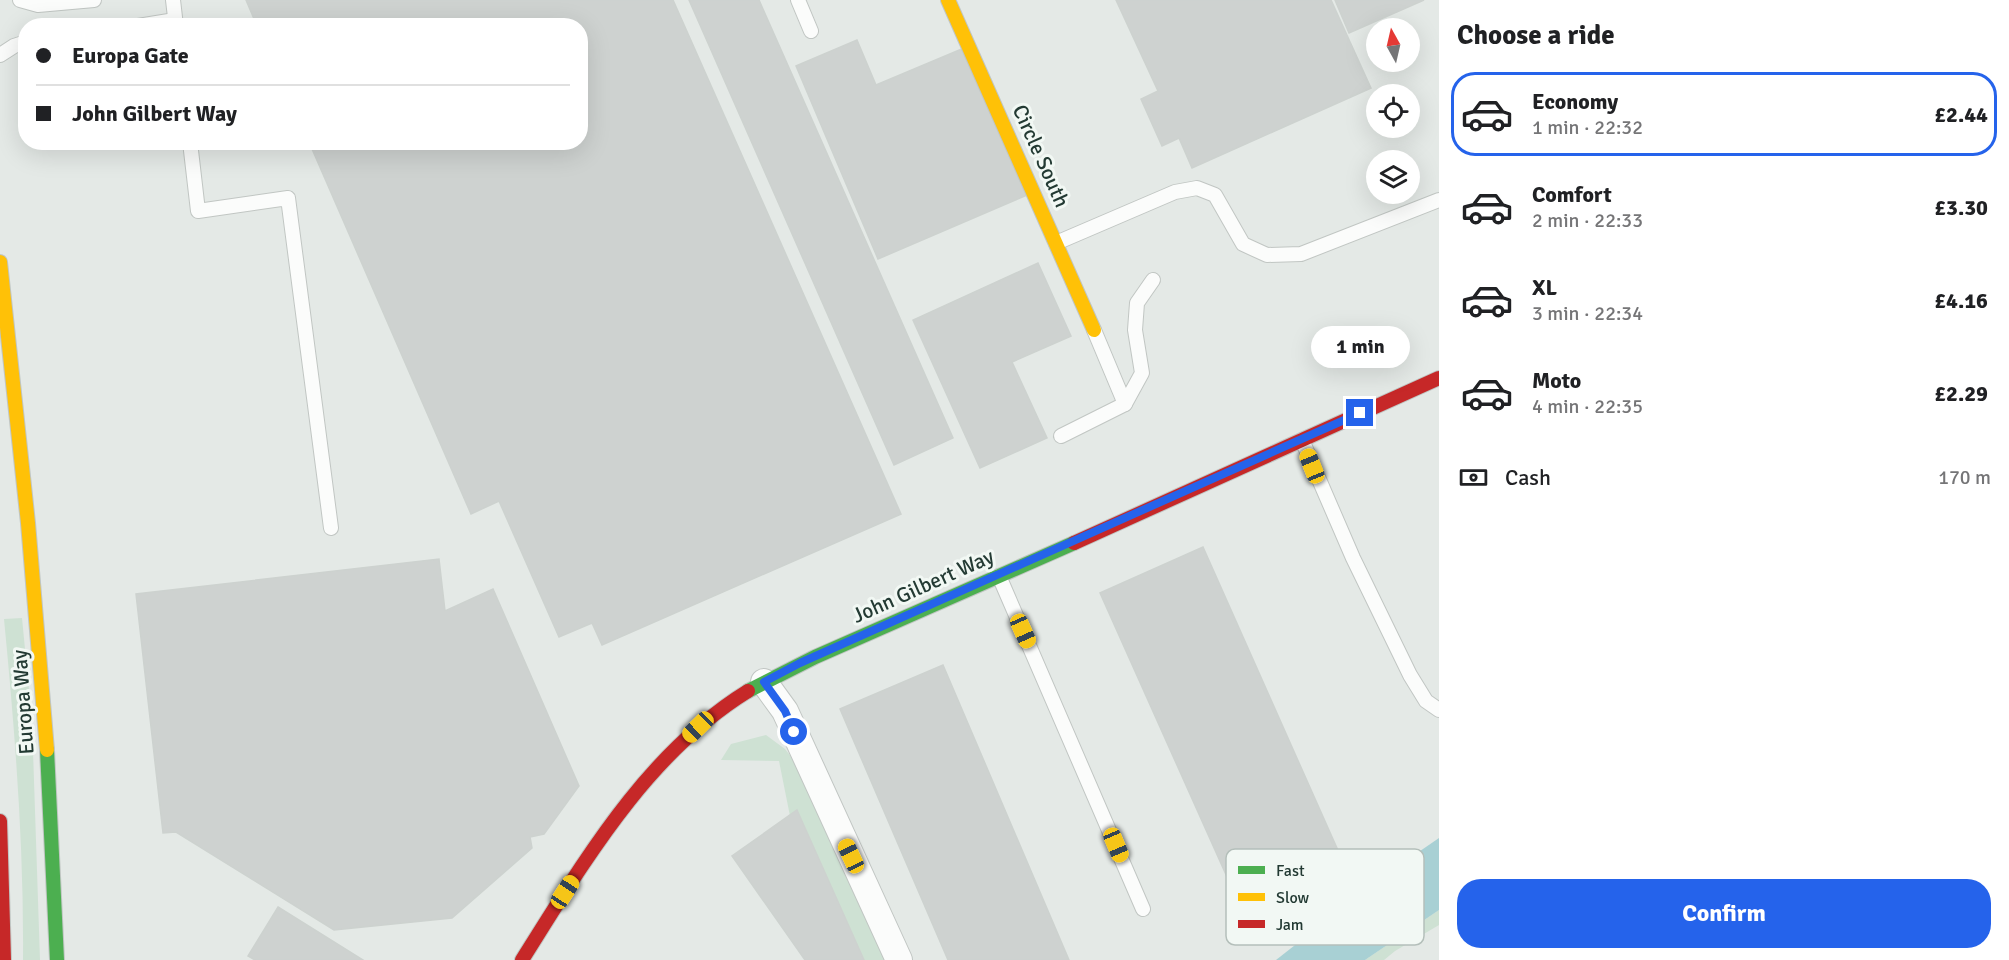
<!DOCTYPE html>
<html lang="en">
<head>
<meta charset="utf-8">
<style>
	:root { --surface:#fff; --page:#f6f6f6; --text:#202124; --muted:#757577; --line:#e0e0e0; --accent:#2563eb }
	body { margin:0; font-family:Signika,sans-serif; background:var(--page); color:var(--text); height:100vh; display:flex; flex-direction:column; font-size:22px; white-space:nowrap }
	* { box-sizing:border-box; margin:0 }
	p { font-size:20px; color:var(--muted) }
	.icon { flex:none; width:33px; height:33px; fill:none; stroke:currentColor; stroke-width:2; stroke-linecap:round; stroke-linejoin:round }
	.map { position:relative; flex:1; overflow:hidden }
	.panel { display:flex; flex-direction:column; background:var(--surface); width:570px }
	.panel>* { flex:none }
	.banner { position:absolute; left:18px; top:18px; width:570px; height:132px; border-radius:24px; box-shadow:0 6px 24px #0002; display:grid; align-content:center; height:132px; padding:0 18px; background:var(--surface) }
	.needle { width:39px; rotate:352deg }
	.tools { position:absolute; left:1366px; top:18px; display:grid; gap:12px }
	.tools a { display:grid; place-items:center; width:54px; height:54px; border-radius:50%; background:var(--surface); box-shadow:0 6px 24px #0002; font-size:30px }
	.end { position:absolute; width:27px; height:27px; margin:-14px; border:8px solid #2563eb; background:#fff; box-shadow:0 0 0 3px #fff }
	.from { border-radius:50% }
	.bubble { position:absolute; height:42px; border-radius:21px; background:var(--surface); box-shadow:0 6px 24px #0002; font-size:20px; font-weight:800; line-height:42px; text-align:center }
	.car { position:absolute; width:18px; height:36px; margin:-18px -9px; border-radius:8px; box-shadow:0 0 4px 2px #0007; background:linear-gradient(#f5c518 24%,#345 0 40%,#f5c518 0 76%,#345 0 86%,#f5c518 0) }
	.banner b { display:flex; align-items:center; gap:21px; height:57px; font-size:22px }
	.banner b+b { border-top:2px solid var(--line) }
	.banner i { width:15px; height:15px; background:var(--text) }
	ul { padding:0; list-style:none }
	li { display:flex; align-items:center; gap:18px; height:84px; margin:0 12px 9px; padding:0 6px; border:3px solid transparent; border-radius:24px }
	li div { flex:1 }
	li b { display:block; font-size:22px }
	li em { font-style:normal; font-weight:800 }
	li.current { border-color:var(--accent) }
	li>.icon { width:54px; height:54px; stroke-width:1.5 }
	h2 { padding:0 18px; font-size:27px; line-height:72px }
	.pay { display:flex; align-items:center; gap:15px; height:66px; padding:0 18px; font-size:22px }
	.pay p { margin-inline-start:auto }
	.cta { display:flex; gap:12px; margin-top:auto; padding:12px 18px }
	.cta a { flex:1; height:69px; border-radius:24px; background:var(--accent); color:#fff; font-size:24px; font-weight:800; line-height:69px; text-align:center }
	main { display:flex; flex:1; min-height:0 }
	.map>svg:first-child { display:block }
	.green { fill:#cee1d3 }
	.water { fill:#a8d0d4 }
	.building { fill:#ced2d0; stroke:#cdd2cf; stroke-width:1.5 }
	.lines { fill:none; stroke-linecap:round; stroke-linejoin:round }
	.lane-casing { stroke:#c1c6c3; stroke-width:16 }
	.street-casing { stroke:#c1c6c3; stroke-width:28 }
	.fast-casing { stroke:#c0c6c3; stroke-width:16 }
	.slow-casing { stroke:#c0c6c3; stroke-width:16 }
	.jam-casing { stroke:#c0c6c3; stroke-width:16 }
	.lane { stroke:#fbfcfb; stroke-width:14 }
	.street { stroke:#fbfcfb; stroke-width:26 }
	.fast { stroke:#4caf50; stroke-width:14 }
	.slow { stroke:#ffc107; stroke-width:14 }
	.jam { stroke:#c62828; stroke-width:14 }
	.route { stroke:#2563eb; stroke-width:8 }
	.labels { text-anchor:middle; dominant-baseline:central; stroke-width:6; stroke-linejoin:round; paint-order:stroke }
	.street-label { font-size:21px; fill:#233a33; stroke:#f2f8f4 }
	.key { fill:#f2f8f4; stroke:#b4bfba; stroke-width:1.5 }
	.key-label { font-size:16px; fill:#233a33 }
</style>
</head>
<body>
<main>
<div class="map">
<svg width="1439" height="960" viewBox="0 0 1439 960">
	<rect width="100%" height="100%" fill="#e4e9e6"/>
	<!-- green -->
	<g class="green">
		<path d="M 22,618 L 32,721 L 40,960 L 23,960 C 24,846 15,733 4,619 Z"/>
		<polygon points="766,735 785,749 797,764 885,960 864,960 790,816 779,761 721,760 731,744"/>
		<polygon points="1439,910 1439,925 1395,951 1384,960 1365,960"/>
	</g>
	<!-- water -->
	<polygon class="water" points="1439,838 1439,910 1365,960 1276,960 1378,880"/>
	<!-- building -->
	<g class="building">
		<polygon points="246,0 673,0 901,514 602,645 592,623 559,637 499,501 471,514 309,142 580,142 580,26 257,26"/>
		<polygon points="689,0 759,0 953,438 894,465"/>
		<polygon points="1116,0 1331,0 1371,88 1192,168 1179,138 1162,146 1141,99 1158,91"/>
		<polygon points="1335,0 1424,0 1349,33"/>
		<polygon points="857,40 876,85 964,48 1027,195 878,259 796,66"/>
		<polygon points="1038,263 1071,336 1012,362 1047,438 980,468 913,320"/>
		<polygon points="1203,547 1344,864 1276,895 1266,873 1232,888 1100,593"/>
		<polygon points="439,559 445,611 493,589 579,786 544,834 530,837 532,848 452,918 334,930 176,832 163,833 136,594"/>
		<polygon points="943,665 1069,960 948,960 840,709"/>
		<polygon points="797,810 864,960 805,960 732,856"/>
		<polygon points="278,907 363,960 255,960 248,956"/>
	</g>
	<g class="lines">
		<defs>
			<g id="lane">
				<polyline points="20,0 38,5 94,0"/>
				<polyline points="173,0 176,26"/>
				<polyline points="798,0 811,31"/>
				<polyline points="138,26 175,20"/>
				<polyline points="0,55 14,46 26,42"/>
				<polyline points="190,142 198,211 288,198 331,528"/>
				<polyline points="1056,243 1175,192 1197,188 1215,195 1243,244 1267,255 1301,254 1439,200"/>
				<polyline points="1094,330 1125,404"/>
				<polyline points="1061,436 1125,404 1142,373 1135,330 1137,303 1153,280"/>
				<polyline points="1302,440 1353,558 1410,675 1426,701 1439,710"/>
				<polyline points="999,576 1143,909"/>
			</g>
			<polyline id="street" points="764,682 785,711 899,960"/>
			<g id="fast">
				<polyline points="748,691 815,657 1074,543"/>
				<polyline points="47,750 57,960"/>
			</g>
			<g id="slow">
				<polyline points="948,0 1094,330"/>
				<polyline points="0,262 28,523 47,750"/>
			</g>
			<g id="jam">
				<polyline points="1074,543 1439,378"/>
				<polyline points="0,821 4,960"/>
				<path d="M 522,960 C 584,862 646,754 748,691"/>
			</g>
		</defs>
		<!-- lane casing -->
		<use href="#lane" class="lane-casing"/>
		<!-- street casing -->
		<use href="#street" class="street-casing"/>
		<!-- fast casing -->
		<use href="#fast" class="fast-casing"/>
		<!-- slow casing -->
		<use href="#slow" class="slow-casing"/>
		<!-- jam casing -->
		<use href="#jam" class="jam-casing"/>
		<!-- lane -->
		<use href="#lane" class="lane"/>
		<!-- street -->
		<use href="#street" class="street"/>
		<!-- fast -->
		<use href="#fast" class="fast"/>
		<!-- slow -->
		<use href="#slow" class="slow"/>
		<!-- jam -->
		<use href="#jam" class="jam"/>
	</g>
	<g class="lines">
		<!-- route -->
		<polyline class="route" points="794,732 785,711 764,682 800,663 1360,413"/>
	</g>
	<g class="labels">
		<!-- street labels -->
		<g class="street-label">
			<text transform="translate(1041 156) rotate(66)">Circle South</text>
			<text transform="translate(923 586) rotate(-24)">John Gilbert Way</text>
			<text transform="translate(23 702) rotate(-94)">Europa Way</text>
		</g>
	</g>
	<!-- legend -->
	<rect x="1226" y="849" width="198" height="96" rx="9" class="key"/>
	<rect x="1238" y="866" width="27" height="8" fill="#4caf50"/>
	<rect x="1238" y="893" width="27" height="8" fill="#ffc107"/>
	<rect x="1238" y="920" width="27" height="8" fill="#c62828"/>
	<g class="key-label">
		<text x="1276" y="876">Fast</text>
		<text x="1276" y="903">Slow</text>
		<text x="1276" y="930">Jam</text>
	</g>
</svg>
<div class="tools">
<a><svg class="needle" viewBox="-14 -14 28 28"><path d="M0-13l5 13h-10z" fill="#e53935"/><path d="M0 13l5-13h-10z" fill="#757577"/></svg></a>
<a><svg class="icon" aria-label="locate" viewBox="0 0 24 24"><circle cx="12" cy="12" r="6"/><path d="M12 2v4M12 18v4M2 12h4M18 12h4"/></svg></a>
<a><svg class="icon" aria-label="layers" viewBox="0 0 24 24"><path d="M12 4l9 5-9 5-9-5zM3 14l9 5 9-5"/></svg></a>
</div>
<i class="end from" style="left:794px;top:732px"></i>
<i class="end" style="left:1360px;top:413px"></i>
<div class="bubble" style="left:1311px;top:326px;width:99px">1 min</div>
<i class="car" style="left:1312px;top:466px;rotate:338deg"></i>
<i class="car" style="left:1023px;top:631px;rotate:156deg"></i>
<i class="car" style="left:698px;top:727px;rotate:226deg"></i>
<i class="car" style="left:1116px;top:845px;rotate:157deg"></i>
<i class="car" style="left:851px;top:856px;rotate:335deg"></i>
<i class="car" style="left:565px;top:892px;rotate:33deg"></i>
<div class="banner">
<b><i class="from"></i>Europa Gate</b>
<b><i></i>John Gilbert Way</b>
</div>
</div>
<section class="panel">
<h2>Choose a ride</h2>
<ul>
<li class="current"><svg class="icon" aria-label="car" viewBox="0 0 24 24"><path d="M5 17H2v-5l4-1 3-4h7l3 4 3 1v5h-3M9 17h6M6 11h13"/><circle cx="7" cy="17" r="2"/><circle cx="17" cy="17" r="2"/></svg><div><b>Economy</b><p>1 min · 22:32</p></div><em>£2.44</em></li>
<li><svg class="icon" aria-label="car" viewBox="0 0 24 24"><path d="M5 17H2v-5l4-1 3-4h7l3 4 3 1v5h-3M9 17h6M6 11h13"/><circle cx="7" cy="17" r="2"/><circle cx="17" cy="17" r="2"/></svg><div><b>Comfort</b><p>2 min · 22:33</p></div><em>£3.30</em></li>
<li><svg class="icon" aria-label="car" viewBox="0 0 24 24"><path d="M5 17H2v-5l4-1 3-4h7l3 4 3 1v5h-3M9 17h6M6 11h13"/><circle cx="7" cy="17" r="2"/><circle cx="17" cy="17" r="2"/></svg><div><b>XL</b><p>3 min · 22:34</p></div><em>£4.16</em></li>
<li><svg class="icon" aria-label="car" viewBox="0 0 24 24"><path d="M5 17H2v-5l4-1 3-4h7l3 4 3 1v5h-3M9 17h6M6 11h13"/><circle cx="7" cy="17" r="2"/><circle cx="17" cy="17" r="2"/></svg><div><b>Moto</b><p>4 min · 22:35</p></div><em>£2.29</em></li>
</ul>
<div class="pay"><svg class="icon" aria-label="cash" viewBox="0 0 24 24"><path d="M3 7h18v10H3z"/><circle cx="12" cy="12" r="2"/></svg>Cash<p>170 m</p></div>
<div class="cta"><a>Confirm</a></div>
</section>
</main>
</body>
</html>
